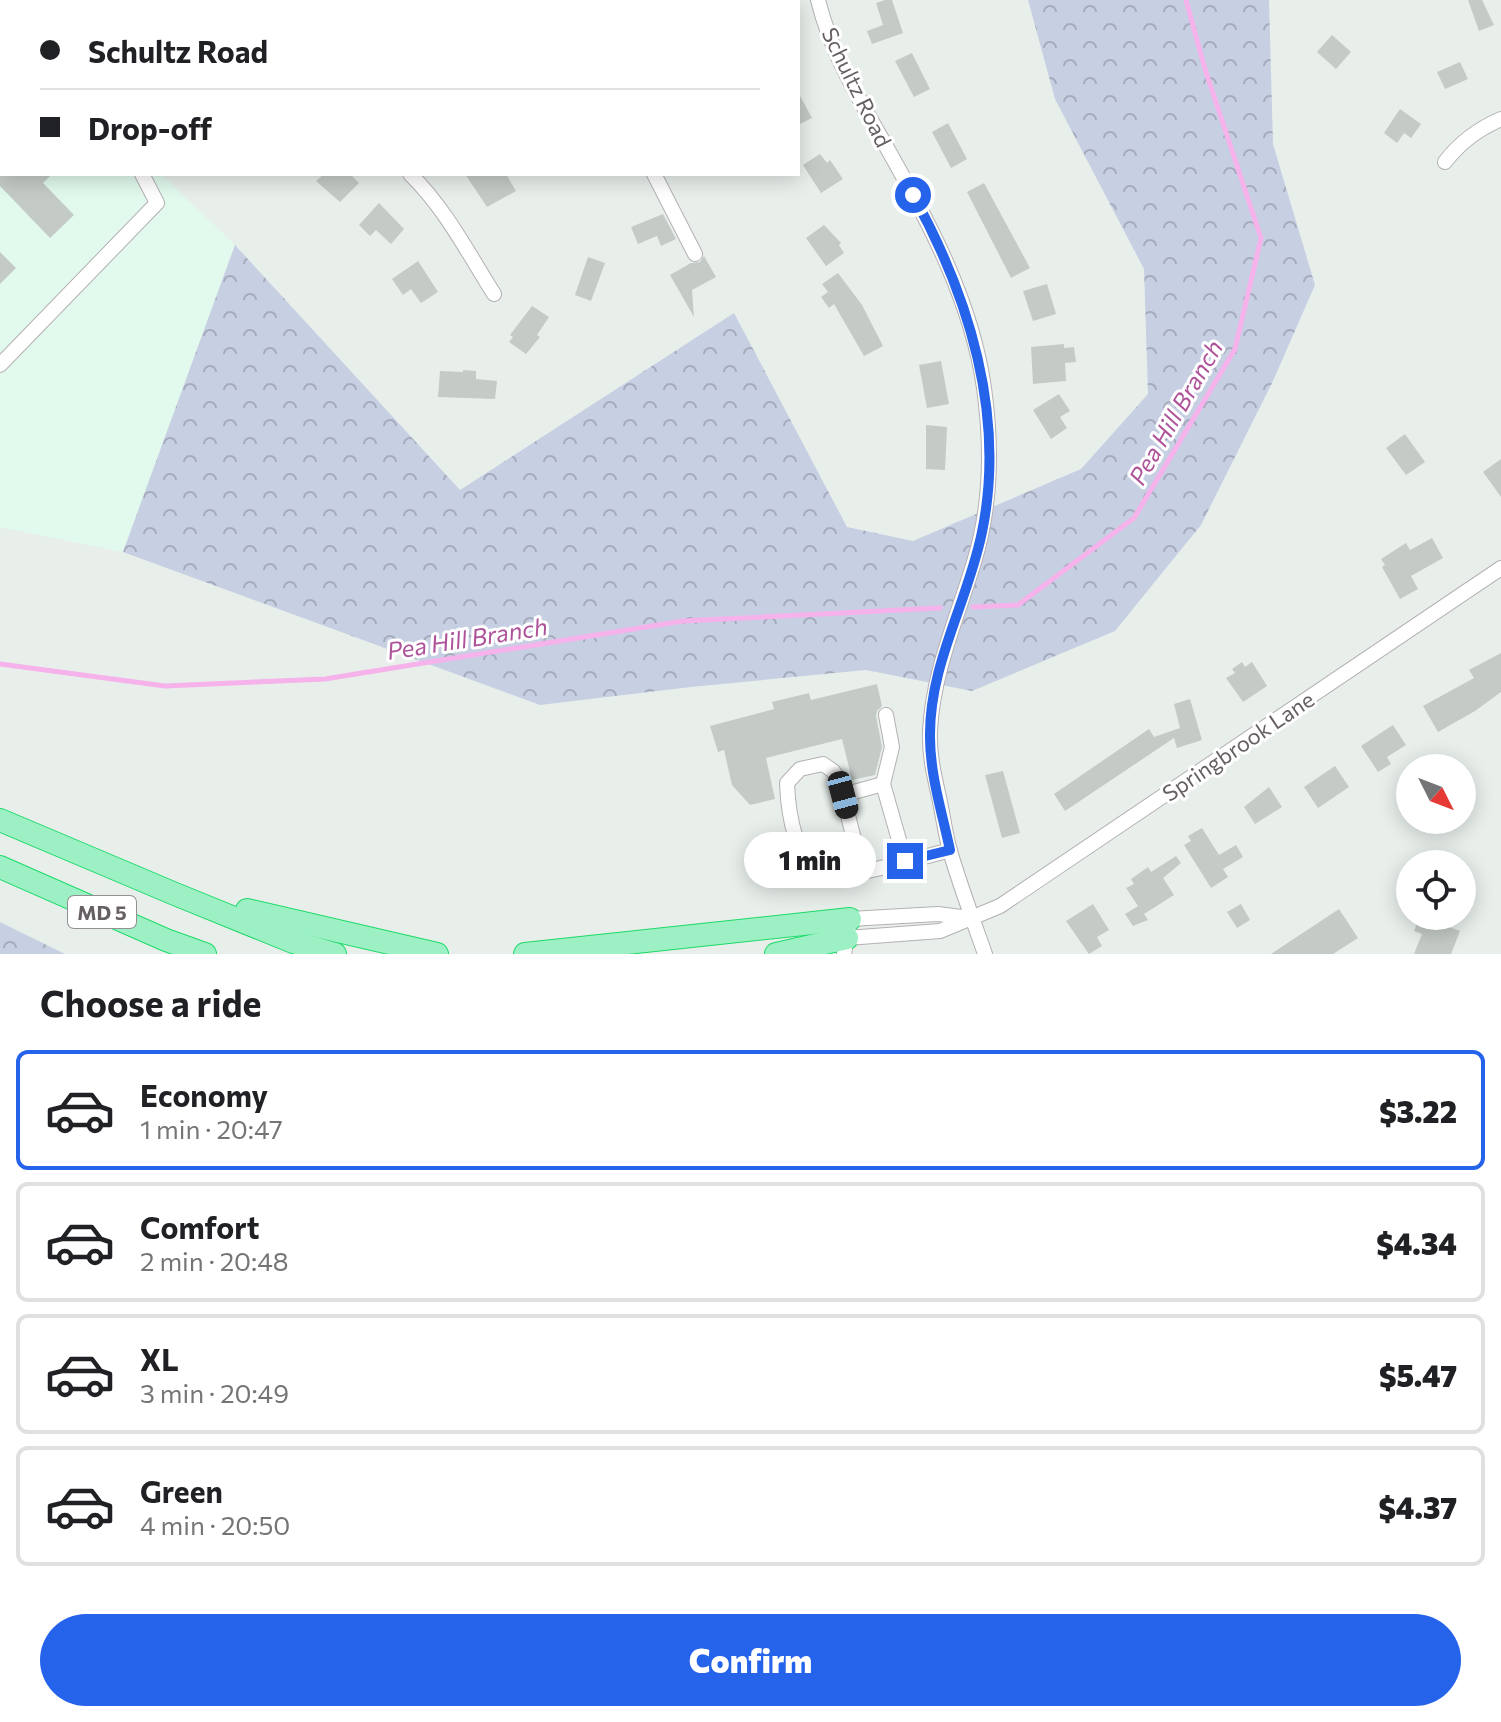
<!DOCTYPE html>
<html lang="en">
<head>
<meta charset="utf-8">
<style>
	:root { --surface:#fff; --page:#f6f6f6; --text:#202124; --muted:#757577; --line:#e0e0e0; --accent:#2563eb }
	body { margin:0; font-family:Commissioner,sans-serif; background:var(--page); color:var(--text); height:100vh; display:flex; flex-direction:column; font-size:30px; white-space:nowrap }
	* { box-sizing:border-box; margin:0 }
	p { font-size:26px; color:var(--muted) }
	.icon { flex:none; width:44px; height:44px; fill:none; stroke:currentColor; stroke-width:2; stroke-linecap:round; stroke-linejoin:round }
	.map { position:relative; height:954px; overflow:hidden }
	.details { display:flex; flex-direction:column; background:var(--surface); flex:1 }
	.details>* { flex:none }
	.banner { position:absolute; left:0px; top:0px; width:800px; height:176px; box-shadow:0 4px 20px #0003; display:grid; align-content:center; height:176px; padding:0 40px; background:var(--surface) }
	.needle { width:52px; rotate:132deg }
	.buttons { position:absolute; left:1396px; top:754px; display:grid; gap:16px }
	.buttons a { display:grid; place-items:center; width:80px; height:80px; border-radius:50%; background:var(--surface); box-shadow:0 4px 20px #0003; font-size:40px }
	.end { position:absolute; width:36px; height:36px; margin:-18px; border:10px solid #2563eb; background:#fff; box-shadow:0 0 0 4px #fff }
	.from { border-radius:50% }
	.bubble { position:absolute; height:56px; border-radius:28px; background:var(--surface); box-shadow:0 4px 20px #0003; font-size:26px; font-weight:800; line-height:56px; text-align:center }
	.car { position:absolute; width:24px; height:48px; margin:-24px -12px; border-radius:10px; box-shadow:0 0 6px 2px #0007; background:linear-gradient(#222 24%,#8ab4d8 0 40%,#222 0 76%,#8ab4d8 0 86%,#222 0) }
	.banner b { display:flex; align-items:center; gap:28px; height:76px; font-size:30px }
	.banner b+b { border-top:2px solid var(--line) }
	.banner i { width:20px; height:20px; background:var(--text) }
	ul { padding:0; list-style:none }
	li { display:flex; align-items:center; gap:24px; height:120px; margin:0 16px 12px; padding:0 24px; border:4px solid var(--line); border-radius:12px }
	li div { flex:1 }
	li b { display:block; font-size:30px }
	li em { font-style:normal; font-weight:800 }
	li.selected { border-color:var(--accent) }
	li>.icon { width:72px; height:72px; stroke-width:1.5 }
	h2 { padding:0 40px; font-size:36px; line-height:96px }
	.cta { display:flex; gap:16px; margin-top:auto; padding:16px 40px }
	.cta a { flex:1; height:92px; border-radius:48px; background:var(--accent); color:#fff; font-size:32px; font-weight:800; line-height:92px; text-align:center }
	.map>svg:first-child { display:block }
	.commercial { fill:#e1faed }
	.forest { fill:url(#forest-crowns) }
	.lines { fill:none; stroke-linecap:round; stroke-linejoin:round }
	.stream { stroke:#f5b2eb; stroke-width:5 }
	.building { fill:#c4cbc6 }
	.minor-casing { stroke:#b5b0b3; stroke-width:16 }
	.highway-casing { stroke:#1cda68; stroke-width:24 }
	.minor { stroke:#fff; stroke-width:14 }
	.highway { stroke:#9df0c3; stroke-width:22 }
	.route { stroke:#2563eb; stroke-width:10 }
	.labels { text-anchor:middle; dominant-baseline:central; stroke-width:6; stroke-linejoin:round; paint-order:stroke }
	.shield { fill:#fff; stroke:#948f92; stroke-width:2 }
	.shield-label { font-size:20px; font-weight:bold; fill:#665f64 }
	.street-label { font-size:22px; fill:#665f64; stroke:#fff }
	.water-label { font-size:24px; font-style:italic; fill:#ae5399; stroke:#fff }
</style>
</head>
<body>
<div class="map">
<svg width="1501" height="954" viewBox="0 0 1501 954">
	<defs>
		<pattern id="forest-crowns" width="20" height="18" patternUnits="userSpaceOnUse" patternTransform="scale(2)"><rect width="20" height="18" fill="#c7cfe3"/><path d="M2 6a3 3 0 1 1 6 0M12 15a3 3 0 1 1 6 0" fill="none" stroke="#a5abbc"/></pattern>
	</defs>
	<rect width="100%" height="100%" fill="#e8efeb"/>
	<!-- commercial -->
	<polygon class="commercial" points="0,21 2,174 161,174 235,245 123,552 0,527"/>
	<!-- forest -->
	<g class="forest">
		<polygon points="1028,0 1269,0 1273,144 1315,285 1273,381 1201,525 1115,631 972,691 866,670 691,687 540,705 123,552 235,245 460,490 734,313 847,527 913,541 1081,469 1148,394 1144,269 1055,99"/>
		<polygon points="0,922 65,954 0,954"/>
	</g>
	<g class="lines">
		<!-- stream -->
		<g class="stream">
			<polyline points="973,607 1018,605 1134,518 1235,349 1261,238 1205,69 1186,0"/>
			<polyline points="0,664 165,686 325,679 683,621 940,608"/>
		</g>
	</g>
	<!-- building -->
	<g class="building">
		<polygon points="885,0 892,0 903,33 872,44 867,31 883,25 876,3"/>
		<polygon points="1468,0 1482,0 1494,25 1479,31"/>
		<polygon points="1332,35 1351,52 1336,69 1317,52"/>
		<polygon points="912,53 930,89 914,97 895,61"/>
		<polygon points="1460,62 1468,79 1445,89 1437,72"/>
		<polygon points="798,92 812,118 798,125"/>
		<polygon points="1400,109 1421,124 1411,138 1404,133 1397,143 1384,133"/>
		<polygon points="948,123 967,159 951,168 932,132"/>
		<polygon points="820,154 827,163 830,160 843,179 821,193 803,165"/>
		<polygon points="0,174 52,174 43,183 74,215 50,238 0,186"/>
		<polygon points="324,174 350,174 359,183 340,202 316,181"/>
		<polygon points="465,174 506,174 516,191 487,207"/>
		<polygon points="984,183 1030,268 1011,278 967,192"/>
		<polygon points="379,203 404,229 391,244 376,230 370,236 359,225"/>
		<polygon points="663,214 676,239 661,246 657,236 638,244 631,227"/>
		<polygon points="824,225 841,243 839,245 844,253 826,266 806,238"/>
		<polygon points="0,252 16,268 0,284"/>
		<polygon points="704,256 716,277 692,290 694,317 670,275 691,263 700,262"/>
		<polygon points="588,257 605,263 591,301 575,295"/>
		<polygon points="418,261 438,292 421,303 411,289 403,295 392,279"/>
		<polygon points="838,273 862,305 883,346 864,356 834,304 829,308 821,297 828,292 822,284"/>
		<polygon points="1047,284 1056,314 1033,321 1023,291"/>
		<polygon points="532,306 549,317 537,335 540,337 526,354 509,342 513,337 510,335"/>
		<polygon points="1064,344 1064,348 1074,347 1076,362 1065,363 1066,381 1033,384 1031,347"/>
		<polygon points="941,361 949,404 927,408 919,365"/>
		<polygon points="463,370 476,371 476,379 497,381 495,399 438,397 440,371 463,372"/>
		<polygon points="1059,394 1070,411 1060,417 1067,428 1051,439 1033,410"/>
		<polygon points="926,425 947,427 945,470 926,469"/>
		<polygon points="1405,434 1425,462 1406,475 1386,448"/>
		<polygon points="1501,459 1501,497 1483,472"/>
		<polygon points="1432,538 1443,558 1411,576 1418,589 1400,599 1382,567 1385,565 1381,559 1406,543 1410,550"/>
		<polygon points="1501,653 1501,692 1475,711 1438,732 1423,706 1474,678 1469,670"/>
		<polygon points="1242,662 1245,667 1252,662 1267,686 1243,702 1226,678 1235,673 1232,669"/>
		<polygon points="877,684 882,706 877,711 876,716 882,747 875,775 852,780 842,739 766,758 775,799 750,805 732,785 724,750 718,752 710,726 774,709 772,702 809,693 811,700"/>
		<polygon points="1190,699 1202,740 1177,748 1174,738 1065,811 1054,794 1149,729 1154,737 1180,728 1174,704"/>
		<polygon points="1393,725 1406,745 1387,757 1391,764 1378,772 1361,746"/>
		<polygon points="1335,766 1349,787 1318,808 1304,787"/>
		<polygon points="1003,771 1020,833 1002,838 985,775"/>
		<polygon points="1269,787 1282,807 1255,824 1244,807"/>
		<polygon points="1202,828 1219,855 1236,845 1243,857 1223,869 1228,877 1211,888 1184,845 1191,841 1188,836"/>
		<polygon points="1176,856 1181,863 1163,878 1174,895 1144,914 1148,920 1133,926 1125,914 1138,906 1126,888 1134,884 1131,879 1148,867 1151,872"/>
		<polygon points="1093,904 1109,930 1097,937 1102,946 1089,954 1066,921"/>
		<polygon points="1241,904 1250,920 1237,928 1227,912"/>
		<polygon points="1339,909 1358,938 1333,954 1271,954"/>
		<polygon points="1420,916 1460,931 1451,954 1414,954 1422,934 1414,931"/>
	</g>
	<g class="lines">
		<defs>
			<g id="minor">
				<polyline points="233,0 235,2"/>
				<polyline points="538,0 539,2"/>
				<path d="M 818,0 C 831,53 860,101 887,148 C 929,222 972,302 984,388 C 992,445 991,507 974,562 C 957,619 933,671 930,731 C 929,754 934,775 939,797 C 943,815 945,833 950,851 C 960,885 973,920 985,954"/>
				<polyline points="0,32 2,34"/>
				<path d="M 1445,162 C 1460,142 1478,129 1501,119"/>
				<path d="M 410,174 C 445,208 468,253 494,294"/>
				<polyline points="654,174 695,254"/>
				<polyline points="0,365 157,203 142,174"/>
				<polyline points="883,784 892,747 886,715"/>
				<polyline points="843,795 883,784 905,861"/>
				<path d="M 862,871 L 839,780 L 833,771 L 823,764 L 800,769 L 787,783 C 788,811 795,868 828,875 C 846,880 927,856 950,850"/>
				<polyline points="847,938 940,931 1000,906 1501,568"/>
				<polyline points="844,954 850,919 938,914 969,918"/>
			</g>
			<g id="highway">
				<polyline points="0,820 175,894 293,942 335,954"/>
				<polyline points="0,867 166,940 205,954"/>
				<polyline points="247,910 437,954"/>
				<polyline points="525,954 850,919"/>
				<polyline points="776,954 847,938"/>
			</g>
		</defs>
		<!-- minor casing -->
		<use href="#minor" class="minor-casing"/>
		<!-- highway casing -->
		<use href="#highway" class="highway-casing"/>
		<!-- minor -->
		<use href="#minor" class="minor"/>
		<!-- highway -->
		<use href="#highway" class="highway"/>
	</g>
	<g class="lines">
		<!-- route -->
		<path class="route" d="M 905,861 L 950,850 C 942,812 930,775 930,737 C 929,664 968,602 982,532 C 1006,416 969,296 913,195"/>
	</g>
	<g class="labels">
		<!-- shield labels -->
		<rect class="shield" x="68" y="896" width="68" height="32" rx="6"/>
		<g class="shield-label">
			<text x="102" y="912">MD 5</text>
		</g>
		<!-- street labels -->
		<g class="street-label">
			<text transform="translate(857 87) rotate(64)">Schultz Road</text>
			<text transform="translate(1238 746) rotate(-34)">Springbrook Lane</text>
		</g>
		<!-- water labels -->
		<g class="water-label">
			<text transform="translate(1175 412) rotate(-60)">Pea Hill Branch</text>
			<text transform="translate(467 638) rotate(-9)">Pea Hill Branch</text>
		</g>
	</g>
</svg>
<div class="buttons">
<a><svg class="needle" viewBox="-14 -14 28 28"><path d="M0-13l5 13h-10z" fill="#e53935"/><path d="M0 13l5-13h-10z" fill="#757577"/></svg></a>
<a><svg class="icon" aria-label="locate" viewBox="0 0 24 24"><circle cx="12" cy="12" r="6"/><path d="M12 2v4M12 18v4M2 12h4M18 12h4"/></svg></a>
</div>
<i class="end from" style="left:913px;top:195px"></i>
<i class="end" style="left:905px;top:861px"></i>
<div class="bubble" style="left:744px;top:832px;width:132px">1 min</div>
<i class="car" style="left:843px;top:795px;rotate:165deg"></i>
<div class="banner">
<b><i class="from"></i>Schultz Road</b>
<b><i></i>Drop-off</b>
</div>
</div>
<section class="details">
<h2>Choose a ride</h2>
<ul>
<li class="selected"><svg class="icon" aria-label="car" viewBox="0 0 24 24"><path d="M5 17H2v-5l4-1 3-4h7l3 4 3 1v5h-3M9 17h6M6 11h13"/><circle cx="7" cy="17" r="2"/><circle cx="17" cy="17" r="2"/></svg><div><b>Economy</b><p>1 min · 20:47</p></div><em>$3.22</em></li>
<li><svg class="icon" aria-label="car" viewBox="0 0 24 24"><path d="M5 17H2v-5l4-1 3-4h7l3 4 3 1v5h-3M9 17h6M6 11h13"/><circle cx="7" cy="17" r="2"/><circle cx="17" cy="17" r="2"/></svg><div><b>Comfort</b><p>2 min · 20:48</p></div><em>$4.34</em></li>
<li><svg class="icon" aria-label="car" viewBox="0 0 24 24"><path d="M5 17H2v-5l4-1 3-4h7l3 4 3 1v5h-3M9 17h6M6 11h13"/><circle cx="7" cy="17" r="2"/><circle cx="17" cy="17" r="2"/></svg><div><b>XL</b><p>3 min · 20:49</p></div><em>$5.47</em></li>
<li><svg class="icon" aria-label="car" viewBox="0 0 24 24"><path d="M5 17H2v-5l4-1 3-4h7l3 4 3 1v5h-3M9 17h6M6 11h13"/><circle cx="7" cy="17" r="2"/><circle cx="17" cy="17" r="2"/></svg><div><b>Green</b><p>4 min · 20:50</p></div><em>$4.37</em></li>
</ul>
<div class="cta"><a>Confirm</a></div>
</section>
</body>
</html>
